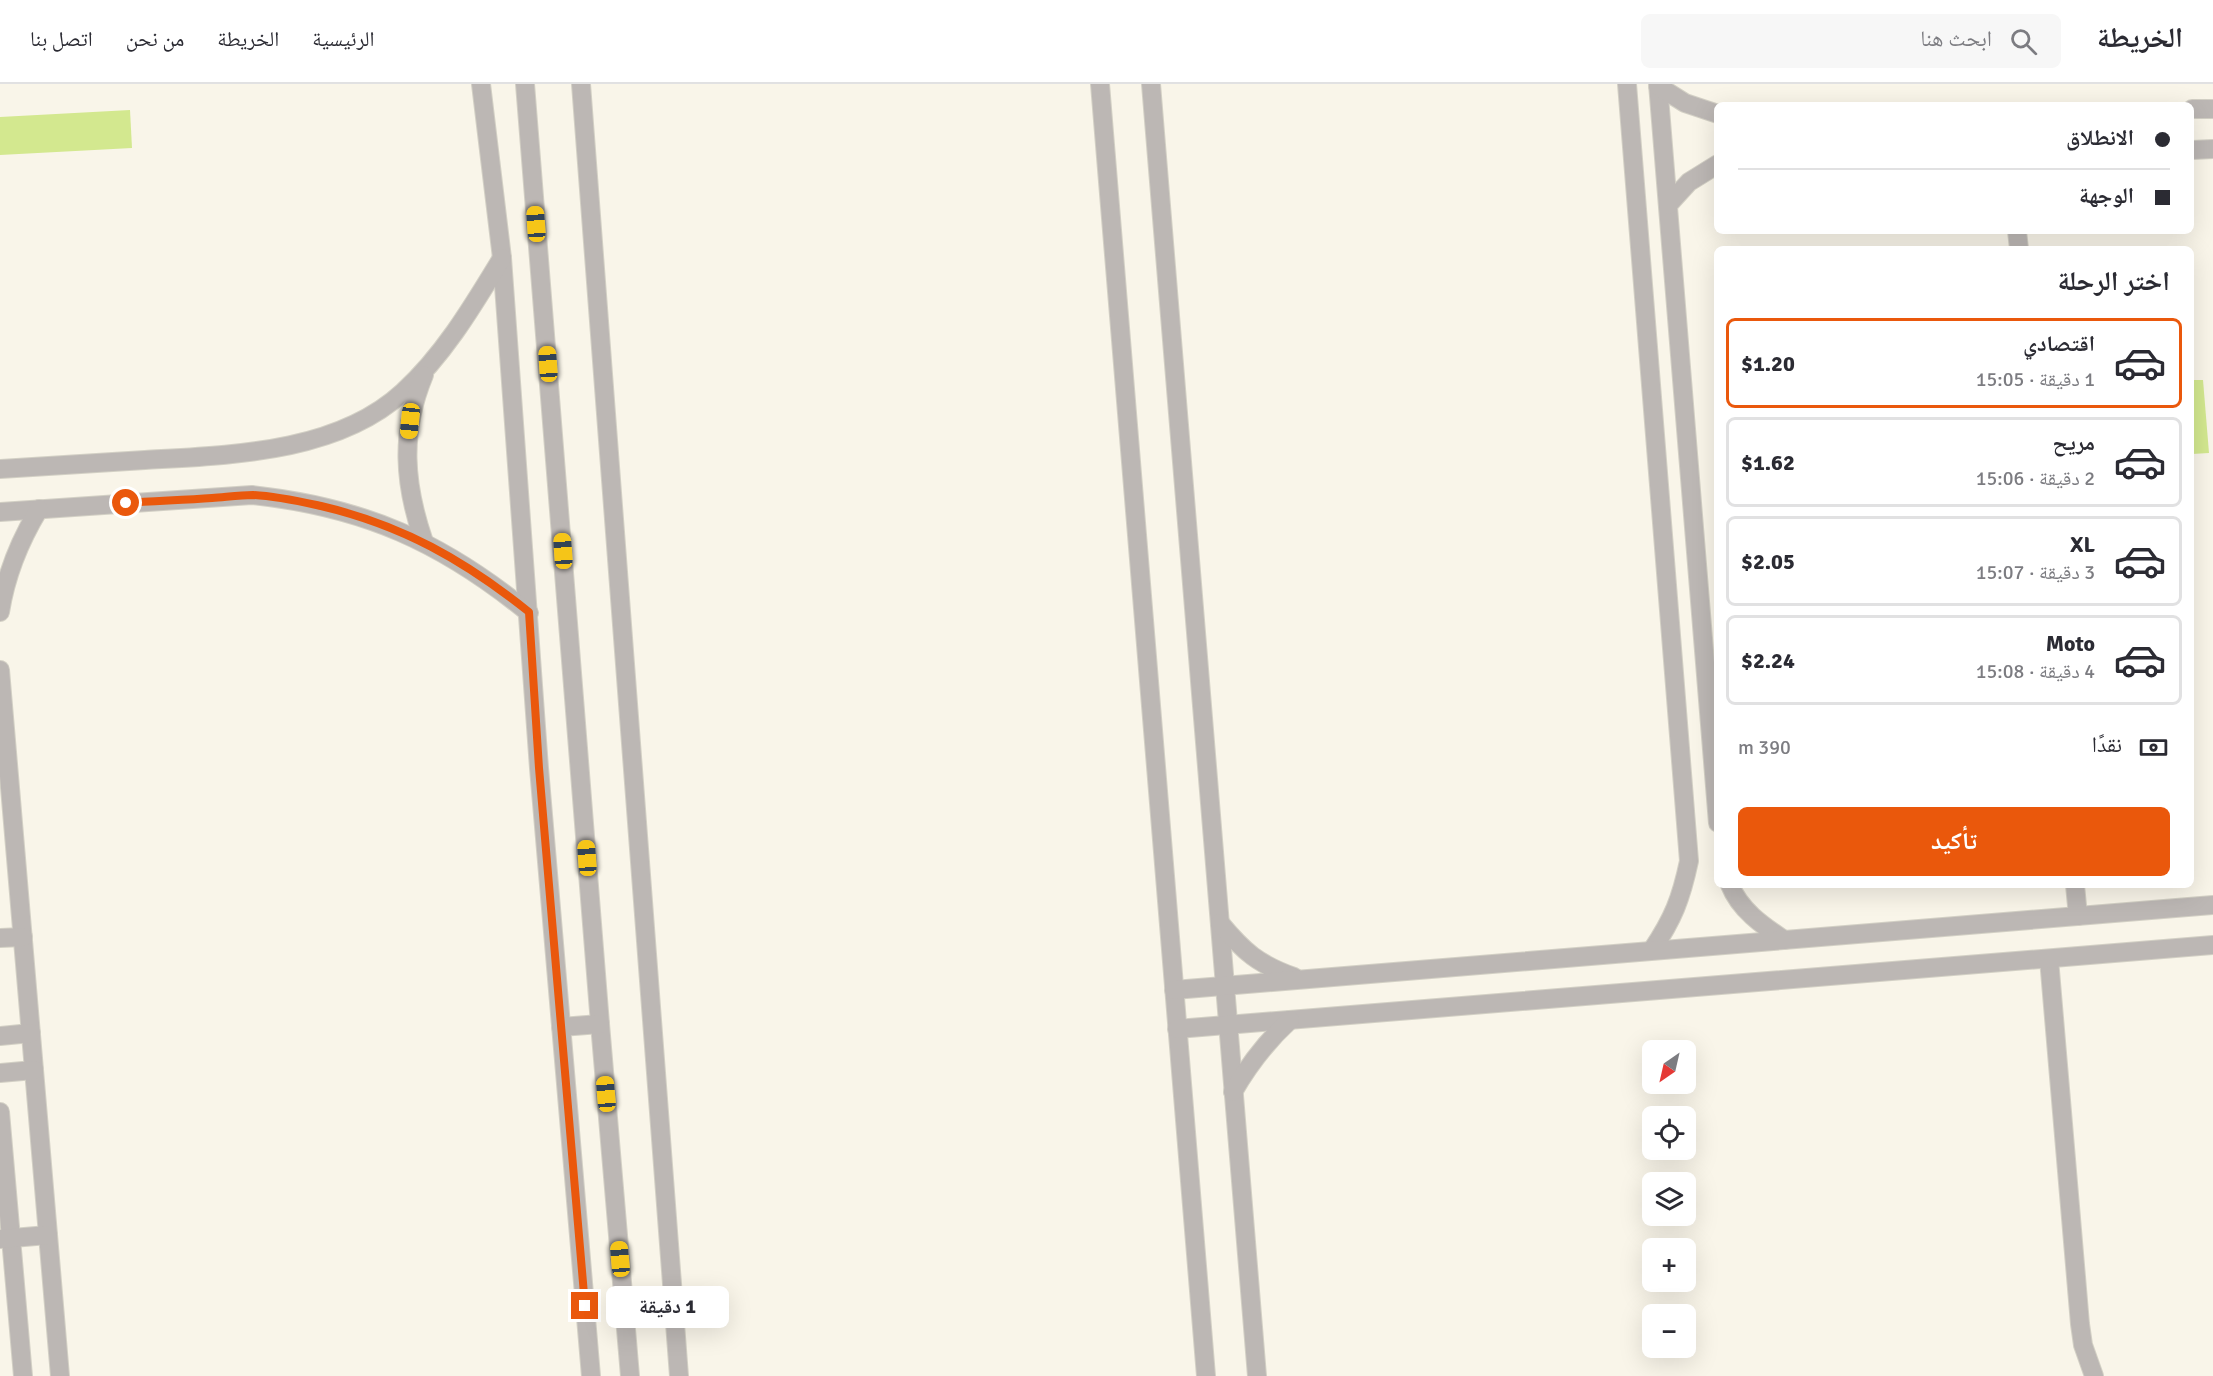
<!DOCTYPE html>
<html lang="ar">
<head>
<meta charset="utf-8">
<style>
	:root { --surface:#fff; --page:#f7f7f7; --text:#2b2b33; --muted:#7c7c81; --line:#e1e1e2; --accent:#ea580c }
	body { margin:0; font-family:Signika,"Noto Naskh Arabic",sans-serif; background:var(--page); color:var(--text); direction:rtl; height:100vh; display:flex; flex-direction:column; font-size:22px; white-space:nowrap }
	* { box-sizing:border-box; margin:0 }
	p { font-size:20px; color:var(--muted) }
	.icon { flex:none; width:33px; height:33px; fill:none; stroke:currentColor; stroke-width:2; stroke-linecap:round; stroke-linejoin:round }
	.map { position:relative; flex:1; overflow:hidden; direction:ltr }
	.panel { position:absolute; left:1714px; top:162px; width:480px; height:642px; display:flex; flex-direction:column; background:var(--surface); border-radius:9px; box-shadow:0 6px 24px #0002; direction:rtl }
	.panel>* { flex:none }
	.guide { position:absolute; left:1714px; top:18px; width:480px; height:132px; border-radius:9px; box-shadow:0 6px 24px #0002; direction:rtl; display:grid; align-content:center; height:132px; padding:0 24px; background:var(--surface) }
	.needle { width:39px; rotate:214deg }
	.fabs { position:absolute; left:1642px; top:956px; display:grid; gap:12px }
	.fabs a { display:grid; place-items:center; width:54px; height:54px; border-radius:9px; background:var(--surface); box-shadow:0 6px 24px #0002; font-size:30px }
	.end { position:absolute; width:27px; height:27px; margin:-14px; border:8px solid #ea580c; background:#fff; box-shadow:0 0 0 3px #fff }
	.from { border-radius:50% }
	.bubble { position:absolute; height:42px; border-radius:9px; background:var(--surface); box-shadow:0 6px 24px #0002; font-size:20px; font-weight:700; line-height:42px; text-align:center; direction:rtl }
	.car { position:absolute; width:18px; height:36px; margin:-18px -9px; border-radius:8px; box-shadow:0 0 4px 2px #0007; background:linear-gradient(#f5c518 24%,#345 0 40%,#f5c518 0 76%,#345 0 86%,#f5c518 0) }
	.guide b { display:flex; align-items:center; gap:21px; height:57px; font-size:22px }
	.guide b+b { border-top:2px solid var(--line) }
	.guide i { width:15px; height:15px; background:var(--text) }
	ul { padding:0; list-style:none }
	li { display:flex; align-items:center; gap:18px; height:90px; margin:0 12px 9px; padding:0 12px; border:3px solid var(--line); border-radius:9px }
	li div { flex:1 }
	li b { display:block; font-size:22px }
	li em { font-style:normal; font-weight:700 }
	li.on { border-color:var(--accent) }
	li>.icon { width:54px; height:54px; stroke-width:1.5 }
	h2 { padding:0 24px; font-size:27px; line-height:72px }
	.pay { display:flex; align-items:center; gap:15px; height:66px; padding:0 24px; font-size:22px }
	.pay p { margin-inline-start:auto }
	.action { display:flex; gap:12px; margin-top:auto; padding:12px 24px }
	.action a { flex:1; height:69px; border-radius:9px; background:var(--accent); color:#fff; font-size:24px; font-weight:700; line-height:69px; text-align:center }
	header { display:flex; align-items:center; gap:36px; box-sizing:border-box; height:84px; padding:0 30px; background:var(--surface); border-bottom:2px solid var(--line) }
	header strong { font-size:28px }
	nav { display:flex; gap:33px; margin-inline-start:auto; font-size:21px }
	.search { width:420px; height:54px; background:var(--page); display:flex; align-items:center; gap:15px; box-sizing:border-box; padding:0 21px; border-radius:9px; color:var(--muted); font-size:22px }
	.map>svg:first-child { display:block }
	.building { fill:#d3e88f }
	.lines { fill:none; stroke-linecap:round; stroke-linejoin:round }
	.minor-casing { stroke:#d3d0c5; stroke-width:20 }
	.minor { stroke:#bcb7b4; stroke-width:18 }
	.route { stroke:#ea580c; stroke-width:8 }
</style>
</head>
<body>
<header>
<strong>الخريطة</strong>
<div class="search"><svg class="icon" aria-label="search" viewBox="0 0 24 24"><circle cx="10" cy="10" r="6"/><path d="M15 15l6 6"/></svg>ابحث هنا</div>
<nav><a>الرئيسية</a><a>الخريطة</a><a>من نحن</a><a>اتصل بنا</a></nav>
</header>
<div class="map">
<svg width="2213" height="1292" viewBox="0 0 2213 1292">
	<rect width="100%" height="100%" fill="#f9f5e9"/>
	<!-- building -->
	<g class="building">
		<polygon points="130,26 132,64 0,71 0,33"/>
		<polygon points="2192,296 2203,296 2209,369 2192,370"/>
	</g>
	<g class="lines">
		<defs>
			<g id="minor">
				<polyline points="481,0 502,174 539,684 591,1292"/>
				<polyline points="525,0 600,940 630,1292"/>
				<polyline points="581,0 679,1292"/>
				<polyline points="1100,0 1206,1292"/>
				<polyline points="1151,0 1257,1292"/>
				<path d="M 1627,0 L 1689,777 C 1681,815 1673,835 1652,866"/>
				<polyline points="1658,0 1718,739"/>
				<polyline points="1658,2 1685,19 1718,30"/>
				<polyline points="2192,25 2213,25"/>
				<polyline points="2192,66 2213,65"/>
				<polyline points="1668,121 1689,98 1718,80"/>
				<polyline points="2017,147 2019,165"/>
				<path d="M 0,385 C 48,382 97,379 145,376 C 230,371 337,369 403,308 C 444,271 474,220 502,174"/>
				<path d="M 0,428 L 252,411 C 364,423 442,458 529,529"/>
				<path d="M 424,458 C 404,400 400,349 424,291"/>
				<path d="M 0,528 C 6,490 19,458 39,425"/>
				<polyline points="0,586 60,1292"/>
				<path d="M 1730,801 C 1740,826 1762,841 1784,856"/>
				<polyline points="2075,801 2078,832"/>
				<path d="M 1220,839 C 1244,868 1258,880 1294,893"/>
				<polyline points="0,854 23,853"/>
				<polyline points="2049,875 2080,1240 2083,1261 2094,1292"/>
				<polyline points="1174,906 2213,821"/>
				<polyline points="561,943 600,940"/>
				<polyline points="1177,945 2213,861"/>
				<polyline points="0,952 31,949"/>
				<polyline points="0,989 34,986"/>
				<path d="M 1233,1008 C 1249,980 1266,958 1290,936"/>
				<polyline points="0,1028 23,1292"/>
				<polyline points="0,1155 48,1151"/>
			</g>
		</defs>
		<!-- minor casing -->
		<use href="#minor" class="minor-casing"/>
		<!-- minor -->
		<use href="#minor" class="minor"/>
	</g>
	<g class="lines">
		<!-- route -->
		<path class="route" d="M 126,419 C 155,417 184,416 212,414 C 226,413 240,411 253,411 C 276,412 298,417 321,422 C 402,441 464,476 529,528 L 539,684 L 585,1222"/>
	</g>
</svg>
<div class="fabs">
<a><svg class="needle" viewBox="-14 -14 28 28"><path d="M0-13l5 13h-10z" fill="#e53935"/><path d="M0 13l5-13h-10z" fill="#7c7c81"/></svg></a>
<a><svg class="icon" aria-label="locate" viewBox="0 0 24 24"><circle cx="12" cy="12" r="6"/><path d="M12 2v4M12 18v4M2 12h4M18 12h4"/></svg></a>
<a><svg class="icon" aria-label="layers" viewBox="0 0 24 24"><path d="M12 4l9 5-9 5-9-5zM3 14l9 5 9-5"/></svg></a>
<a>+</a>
<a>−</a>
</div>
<i class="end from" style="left:126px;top:419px"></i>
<i class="end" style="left:585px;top:1222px"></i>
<div class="bubble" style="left:606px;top:1202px;width:123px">1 دقيقة</div>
<i class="car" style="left:536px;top:140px;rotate:356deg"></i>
<i class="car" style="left:548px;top:280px;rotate:356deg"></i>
<i class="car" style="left:410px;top:337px;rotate:186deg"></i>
<i class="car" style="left:563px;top:467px;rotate:356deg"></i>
<i class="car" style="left:587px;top:774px;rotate:356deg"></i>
<i class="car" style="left:606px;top:1010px;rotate:355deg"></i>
<i class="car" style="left:620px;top:1175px;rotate:355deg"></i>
<div class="guide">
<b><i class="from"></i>الانطلاق</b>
<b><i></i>الوجهة</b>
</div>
<section class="panel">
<h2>اختر الرحلة</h2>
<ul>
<li class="on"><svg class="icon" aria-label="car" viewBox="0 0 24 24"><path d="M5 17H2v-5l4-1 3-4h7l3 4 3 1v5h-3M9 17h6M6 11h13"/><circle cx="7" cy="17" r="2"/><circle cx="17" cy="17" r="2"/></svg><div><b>اقتصادي</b><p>1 دقيقة · 15:05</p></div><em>$1.20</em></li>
<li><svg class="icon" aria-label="car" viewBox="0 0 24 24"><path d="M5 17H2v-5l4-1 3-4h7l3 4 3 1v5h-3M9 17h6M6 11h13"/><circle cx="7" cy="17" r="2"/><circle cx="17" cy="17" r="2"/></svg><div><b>مريح</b><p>2 دقيقة · 15:06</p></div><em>$1.62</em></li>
<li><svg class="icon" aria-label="car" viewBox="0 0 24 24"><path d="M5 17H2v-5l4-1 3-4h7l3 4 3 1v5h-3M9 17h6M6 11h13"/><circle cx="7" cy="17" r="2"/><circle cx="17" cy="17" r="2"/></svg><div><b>XL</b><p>3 دقيقة · 15:07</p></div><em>$2.05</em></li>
<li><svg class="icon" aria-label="car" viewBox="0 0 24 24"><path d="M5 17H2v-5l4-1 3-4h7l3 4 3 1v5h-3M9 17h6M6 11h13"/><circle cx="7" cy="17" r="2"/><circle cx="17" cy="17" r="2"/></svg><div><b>Moto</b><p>4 دقيقة · 15:08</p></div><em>$2.24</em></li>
</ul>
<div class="pay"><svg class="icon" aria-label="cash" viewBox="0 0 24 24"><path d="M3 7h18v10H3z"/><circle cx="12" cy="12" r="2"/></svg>نقدًا<p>390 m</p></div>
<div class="action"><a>تأكيد</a></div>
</section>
</div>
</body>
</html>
